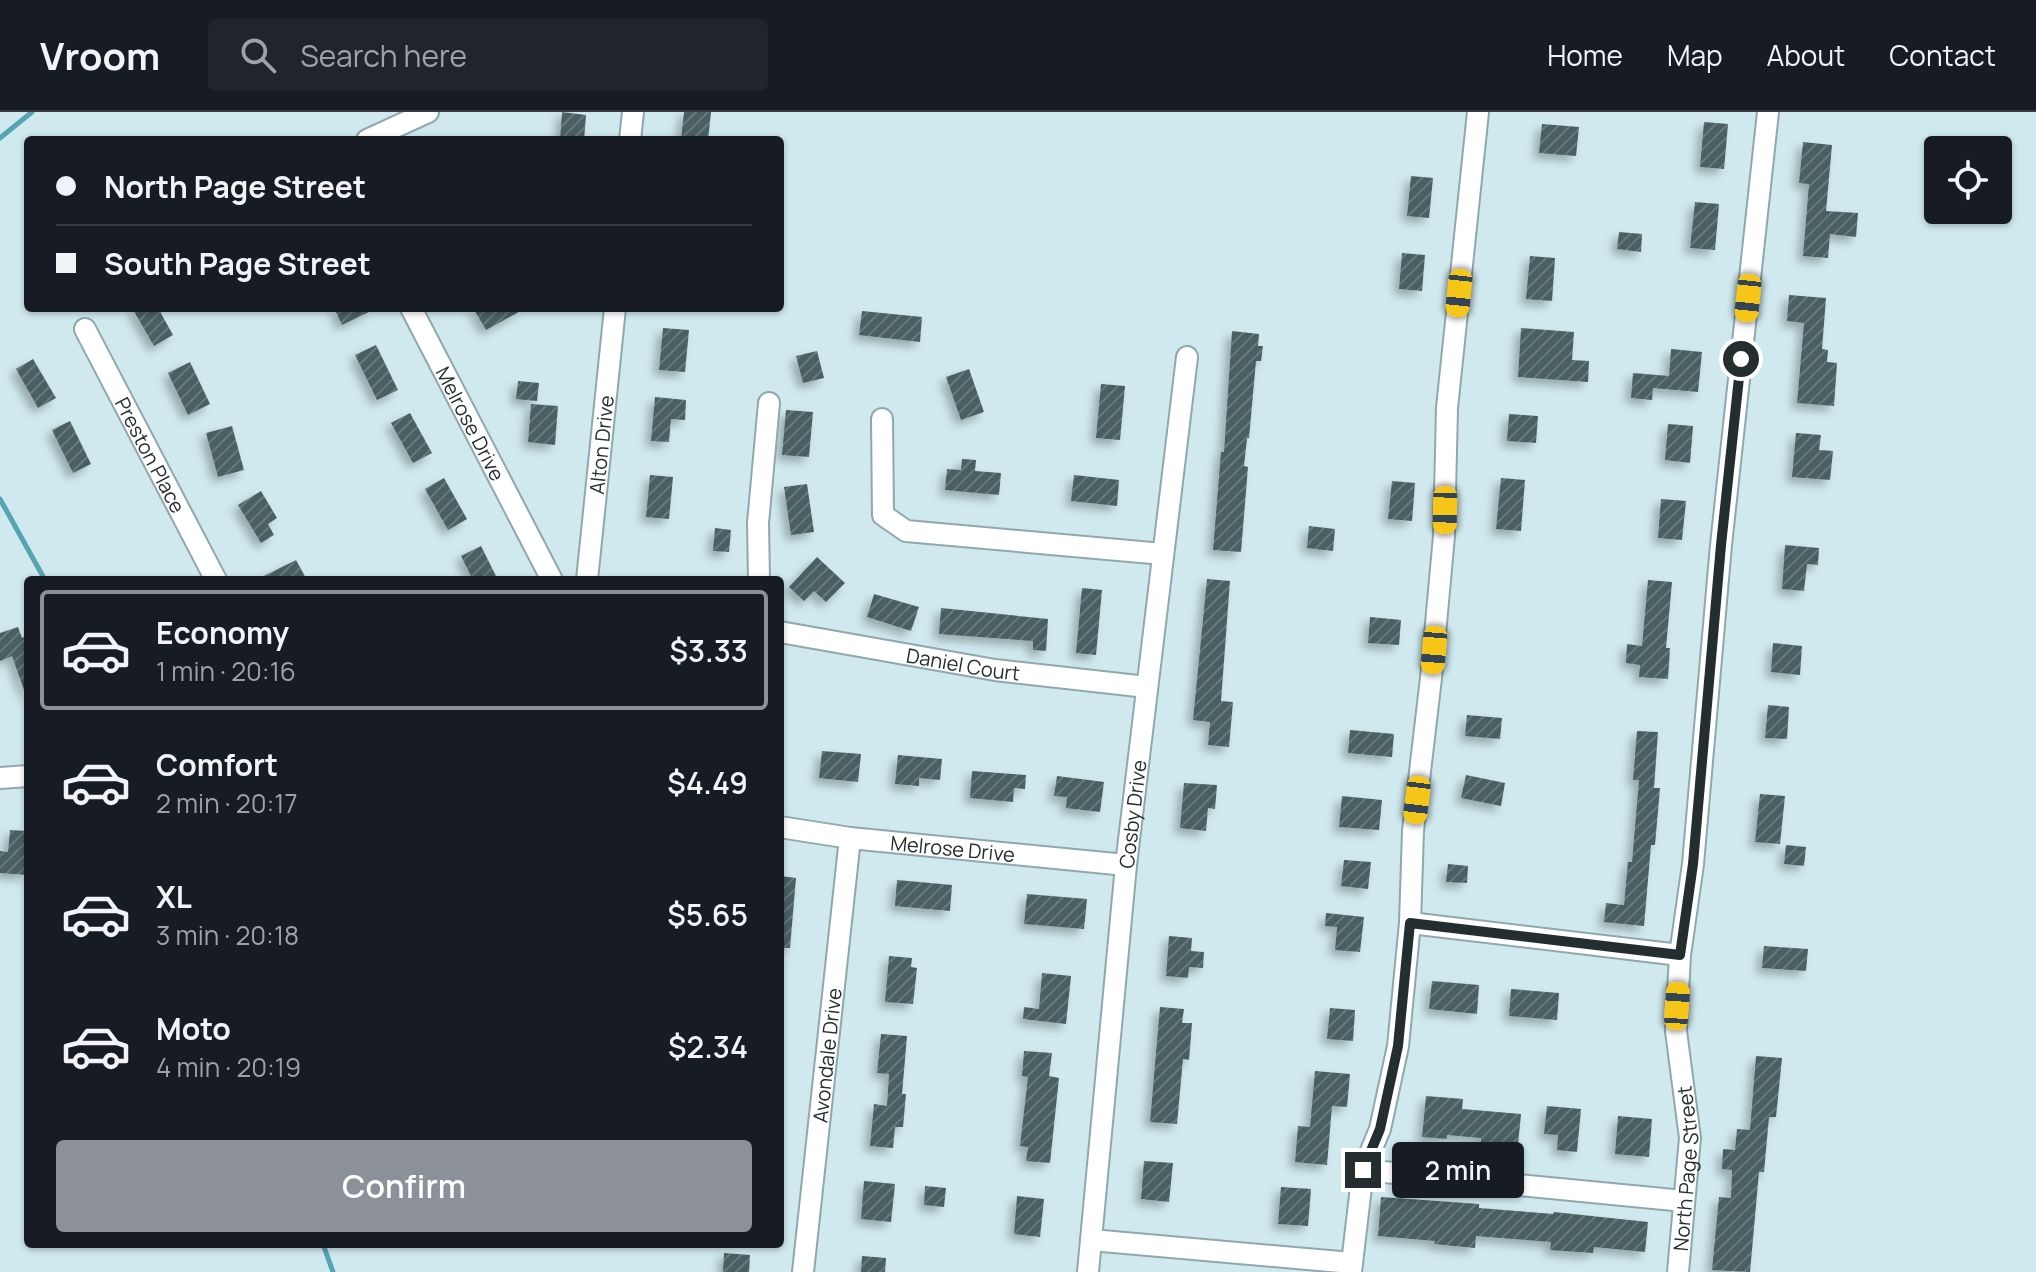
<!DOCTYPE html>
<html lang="en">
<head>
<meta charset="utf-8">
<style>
	:root { --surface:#171b24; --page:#20242c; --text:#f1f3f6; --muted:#9ea1a6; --line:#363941; --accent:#8c9099 }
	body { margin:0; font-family:Manrope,sans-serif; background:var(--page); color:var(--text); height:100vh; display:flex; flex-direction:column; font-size:30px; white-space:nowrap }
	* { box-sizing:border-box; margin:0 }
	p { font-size:26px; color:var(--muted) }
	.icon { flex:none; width:44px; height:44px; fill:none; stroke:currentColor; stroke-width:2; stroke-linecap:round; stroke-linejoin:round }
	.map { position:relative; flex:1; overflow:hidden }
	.sheet { position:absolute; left:24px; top:464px; width:760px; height:672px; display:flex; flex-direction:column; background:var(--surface); border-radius:8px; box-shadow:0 2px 6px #0004 }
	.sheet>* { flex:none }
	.guide { position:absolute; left:24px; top:24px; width:760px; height:176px; border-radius:8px; box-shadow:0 2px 6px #0004; display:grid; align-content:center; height:176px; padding:0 32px; background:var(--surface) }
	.fabs { position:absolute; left:1924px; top:24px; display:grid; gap:16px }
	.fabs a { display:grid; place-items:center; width:88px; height:88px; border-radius:8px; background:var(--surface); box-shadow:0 2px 6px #0004; font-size:40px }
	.end { position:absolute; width:36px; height:36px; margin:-18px; border:10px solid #242e30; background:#fff; box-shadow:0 0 0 4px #fff }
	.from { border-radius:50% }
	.bubble { position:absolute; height:56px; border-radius:8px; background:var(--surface); box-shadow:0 2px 6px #0004; font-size:26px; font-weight:600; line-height:56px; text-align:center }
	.car { position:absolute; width:24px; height:48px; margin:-24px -12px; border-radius:10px; box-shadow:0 0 6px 2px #0007; background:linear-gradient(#f5c518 24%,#345 0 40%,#f5c518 0 76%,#345 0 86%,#f5c518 0) }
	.guide b { display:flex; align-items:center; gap:28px; height:76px; font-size:30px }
	.guide b+b { border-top:2px solid var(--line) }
	.guide i { width:20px; height:20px; background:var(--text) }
	ul { padding:14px 0 0; list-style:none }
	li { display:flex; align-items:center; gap:24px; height:120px; margin:0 16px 12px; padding:0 16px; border:4px solid transparent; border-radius:8px }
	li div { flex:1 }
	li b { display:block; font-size:30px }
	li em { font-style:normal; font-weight:600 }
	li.on { border-color:var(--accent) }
	li>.icon { width:72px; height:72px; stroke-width:1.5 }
	.cta { display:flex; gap:16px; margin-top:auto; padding:16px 32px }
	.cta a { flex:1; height:92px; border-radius:8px; background:var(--accent); color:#fff; font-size:32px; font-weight:600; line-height:92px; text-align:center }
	header { display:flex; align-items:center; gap:48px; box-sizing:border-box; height:112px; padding:0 40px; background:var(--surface); border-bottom:2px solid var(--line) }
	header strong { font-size:38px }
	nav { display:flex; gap:44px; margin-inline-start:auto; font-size:28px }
	.search { width:560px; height:72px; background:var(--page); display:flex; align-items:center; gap:20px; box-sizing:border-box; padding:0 28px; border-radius:8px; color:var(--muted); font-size:30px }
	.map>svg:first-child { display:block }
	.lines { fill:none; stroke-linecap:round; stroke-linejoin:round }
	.stream { stroke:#54a4b1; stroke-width:5 }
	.building { fill:url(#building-hatch); filter:url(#shadow) }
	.minor-casing { stroke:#90a8ad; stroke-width:24 }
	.minor { stroke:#fff; stroke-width:20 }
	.route { stroke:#242e30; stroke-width:10 }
	.labels { text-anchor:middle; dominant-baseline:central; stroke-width:8; stroke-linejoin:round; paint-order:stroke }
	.street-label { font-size:20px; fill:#242e30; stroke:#dcf6fb }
</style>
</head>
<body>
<header>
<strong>Vroom</strong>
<div class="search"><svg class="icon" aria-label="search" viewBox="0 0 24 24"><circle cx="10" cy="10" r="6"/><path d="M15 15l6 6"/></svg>Search here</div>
<nav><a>Home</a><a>Map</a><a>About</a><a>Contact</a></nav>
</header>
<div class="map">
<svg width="2036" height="1160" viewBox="0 0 2036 1160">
	<defs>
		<pattern id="building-hatch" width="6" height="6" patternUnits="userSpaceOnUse" patternTransform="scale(2)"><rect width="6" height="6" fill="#4a6064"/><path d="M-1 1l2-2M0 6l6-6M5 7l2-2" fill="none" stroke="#67787b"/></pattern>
		<filter id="shadow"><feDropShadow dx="-5.5" dy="5.5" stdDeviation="4" flood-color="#0004"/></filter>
	</defs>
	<rect width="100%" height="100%" fill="#cfe9ee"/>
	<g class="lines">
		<!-- stream -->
		<g class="stream">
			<polyline points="0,26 32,0"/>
			<polyline points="0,387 45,468"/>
			<polyline points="323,1132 333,1160"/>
		</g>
	</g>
	<!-- building -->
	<g class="building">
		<polygon points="562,0 586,3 584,28 560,28"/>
		<polygon points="684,0 711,0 708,28 681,28"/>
		<polygon points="1704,10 1728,12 1724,57 1700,55"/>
		<polygon points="1542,12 1579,15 1576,44 1539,41"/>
		<polygon points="1803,30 1832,33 1826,99 1858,101 1856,125 1830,122 1828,146 1803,144 1809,72 1799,71"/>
		<polygon points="1411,64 1433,66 1429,106 1407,104"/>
		<polygon points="1695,90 1719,92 1715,138 1690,136"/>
		<polygon points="1619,120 1642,122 1641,140 1617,137"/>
		<polygon points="1402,141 1425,143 1422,179 1399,177"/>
		<polygon points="1530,144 1555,146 1552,189 1526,187"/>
		<polygon points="1789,183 1826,186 1822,237 1828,238 1827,250 1837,251 1834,294 1797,291 1804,211 1787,209"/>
		<polygon points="132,196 158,196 173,223 154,234"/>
		<polygon points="334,196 377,196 342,213"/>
		<polygon points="473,196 526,196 486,218"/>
		<polygon points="862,199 922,205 920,230 859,223"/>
		<polygon points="663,216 689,218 685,260 659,258"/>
		<polygon points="1521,216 1574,220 1572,248 1589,249 1588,270 1518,265"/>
		<polygon points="1232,219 1259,222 1258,234 1263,234 1261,249 1256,249 1249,326 1247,326 1244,354 1248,355 1241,440 1213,438 1221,340 1224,340"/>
		<polygon points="376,233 398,278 377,288 355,243"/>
		<polygon points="1671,237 1702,240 1698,280 1653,276 1652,288 1631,286 1633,261 1669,264"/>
		<polygon points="817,239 824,266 803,271 796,244"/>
		<polygon points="33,247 56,286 38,296 16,257"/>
		<polygon points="190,250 210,292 188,303 168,261"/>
		<polygon points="969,257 984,300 961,308 946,265"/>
		<polygon points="518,269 539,271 537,289 516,287"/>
		<polygon points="1101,272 1125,274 1120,328 1096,326"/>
		<polygon points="655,285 686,288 685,308 671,307 669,330 651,329"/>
		<polygon points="531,292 558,294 555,333 528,330"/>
		<polygon points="786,298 813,300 809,345 782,343"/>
		<polygon points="410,301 432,341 413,351 391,311"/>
		<polygon points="1509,302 1538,304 1536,331 1507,329"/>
		<polygon points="70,309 91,352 73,361 52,318"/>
		<polygon points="1668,312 1693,314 1690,351 1665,348"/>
		<polygon points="232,314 244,358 218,365 206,321"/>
		<polygon points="1796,321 1821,323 1819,338 1833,339 1830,368 1792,365"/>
		<polygon points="962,347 976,348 975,359 1001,361 999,383 945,378 947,357 961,358"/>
		<polygon points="650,363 673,365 669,407 646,405"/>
		<polygon points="1074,363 1119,368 1117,394 1071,389"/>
		<polygon points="444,366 467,407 448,418 425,377"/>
		<polygon points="1501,366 1525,368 1521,419 1496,417"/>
		<polygon points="1392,369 1415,371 1412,409 1388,407"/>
		<polygon points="807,372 814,420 791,423 784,375"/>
		<polygon points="261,379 277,406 268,412 274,423 261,431 238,393"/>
		<polygon points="1661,387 1686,389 1682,428 1658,426"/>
		<polygon points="1309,414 1335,417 1333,439 1307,436"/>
		<polygon points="715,416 731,418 729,440 713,439"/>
		<polygon points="1785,433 1819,436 1818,453 1807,452 1804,479 1782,477"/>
		<polygon points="481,434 498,468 473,468 461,444"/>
		<polygon points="817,445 845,471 826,490 814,479 804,489 789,475"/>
		<polygon points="296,448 307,468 256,468"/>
		<polygon points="1207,467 1230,469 1221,589 1233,590 1229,635 1208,633 1210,610 1193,608"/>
		<polygon points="1648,468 1672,470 1666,536 1670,536 1668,567 1639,565 1640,553 1626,551 1627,532 1642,534"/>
		<polygon points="1082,476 1102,478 1096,543 1076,541"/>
		<polygon points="874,482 919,495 911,519 867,505"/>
		<polygon points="941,496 1048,507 1046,539 1033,538 1033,529 939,522"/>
		<polygon points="1370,505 1401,508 1399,533 1368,531"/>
		<polygon points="18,515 22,526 28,523 28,584 26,584 12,544 0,549 0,521"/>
		<polygon points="1773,531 1802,534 1800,563 1771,560"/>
		<polygon points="1768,593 1789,595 1787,627 1765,626"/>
		<polygon points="1467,603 1502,606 1500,627 1465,624"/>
		<polygon points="1350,618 1394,622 1392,645 1348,641"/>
		<polygon points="1637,619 1658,620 1654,676 1660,676 1655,733 1651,733 1644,814 1604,810 1606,791 1624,793 1628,750 1632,750 1639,668 1633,668"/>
		<polygon points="822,639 861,642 858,670 819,666"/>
		<polygon points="898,643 942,647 940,668 919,666 919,674 895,672"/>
		<polygon points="972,659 1026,663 1025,677 1014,676 1013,690 970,686"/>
		<polygon points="1466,663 1505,671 1501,694 1461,686"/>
		<polygon points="1057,664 1104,670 1100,700 1066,696 1067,685 1054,684"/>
		<polygon points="1184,671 1217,673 1215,697 1208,696 1206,719 1180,716"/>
		<polygon points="1760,682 1785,684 1780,732 1755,730"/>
		<polygon points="1342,684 1382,688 1379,718 1339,715"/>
		<polygon points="10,718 28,719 28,763 0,761 0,739 8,740"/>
		<polygon points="1786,733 1806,735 1804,754 1784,752"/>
		<polygon points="1344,748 1371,750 1368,777 1341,774"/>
		<polygon points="1448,752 1468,754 1467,771 1446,770"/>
		<polygon points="780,764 796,766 790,836 780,836"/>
		<polygon points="897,768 952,773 950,799 895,794"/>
		<polygon points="1027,782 1087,787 1084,817 1024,812"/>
		<polygon points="1326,801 1364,805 1360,840 1335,838 1337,815 1325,814"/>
		<polygon points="1169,824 1192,826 1191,839 1204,840 1203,856 1189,855 1188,866 1166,864"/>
		<polygon points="1764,834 1808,837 1806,859 1762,856"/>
		<polygon points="889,844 912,846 911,855 917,856 913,892 885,890"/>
		<polygon points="1042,861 1071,864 1066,912 1023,907 1024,895 1039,897"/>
		<polygon points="1432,869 1479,873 1477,902 1429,897"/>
		<polygon points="1511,877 1559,881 1557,908 1509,904"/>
		<polygon points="1160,895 1184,897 1182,911 1192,911 1189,948 1183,947 1177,1012 1150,1010"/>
		<polygon points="1330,896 1355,898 1353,929 1327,927"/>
		<polygon points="881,922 907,924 902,982 906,982 903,1015 895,1015 893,1036 870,1034 874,992 887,994 889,962 877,961"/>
		<polygon points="1024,939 1052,941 1049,964 1059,966 1050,1051 1026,1049 1028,1035 1020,1034 1028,965 1022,964"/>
		<polygon points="1756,944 1782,946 1776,1005 1769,1005 1764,1060 1759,1060 1750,1160 1712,1158 1719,1085 1731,1086 1732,1058 1722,1057 1723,1037 1735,1038 1737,1017 1750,1018"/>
		<polygon points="1315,959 1350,962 1347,995 1332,994 1327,1053 1295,1050 1298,1014 1310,1015"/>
		<polygon points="1426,984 1463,987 1462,997 1521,1002 1518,1033 1481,1030 1481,1026 1447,1023 1447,1027 1422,1025"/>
		<polygon points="1547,994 1581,997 1577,1040 1557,1038 1558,1023 1544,1022"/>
		<polygon points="1618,1004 1652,1007 1649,1045 1615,1042"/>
		<polygon points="1144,1049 1173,1051 1169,1090 1141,1087"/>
		<polygon points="864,1069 895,1072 891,1110 861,1107"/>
		<polygon points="925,1074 946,1076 944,1095 924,1093"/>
		<polygon points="1281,1075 1311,1077 1308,1114 1278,1112"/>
		<polygon points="1017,1084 1044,1087 1040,1125 1014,1122"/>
		<polygon points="1381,1085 1479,1092 1479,1096 1553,1102 1554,1100 1648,1110 1645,1140 1594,1135 1593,1141 1550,1138 1551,1130 1476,1124 1475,1136 1434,1132 1435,1129 1378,1124"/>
		<polygon points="724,1141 750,1143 749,1160 723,1160"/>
		<polygon points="862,1144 886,1146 885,1160 861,1160"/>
	</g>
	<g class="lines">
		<defs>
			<g id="minor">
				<polyline points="367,28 428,0"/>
				<polyline points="630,28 633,0"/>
				<path id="s1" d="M 411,196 L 552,468"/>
				<path id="s2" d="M 85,217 L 216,468"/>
				<polyline points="882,307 883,403 906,419 1163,442"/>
				<path id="s3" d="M 587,468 L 615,196"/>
				<polyline points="759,468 758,411 769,291"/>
				<path id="s4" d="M 780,520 L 995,558 L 1147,575"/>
				<polyline points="0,666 28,664"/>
				<path id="s5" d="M 780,715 L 850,726 L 1126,753"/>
				<polyline points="1410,811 1680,843"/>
				<polyline points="1363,1058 1684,1089"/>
				<polyline points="1091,1128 1352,1151"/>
				<path id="s6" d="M 803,1160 L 850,726"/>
				<path id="s7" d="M 1088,1160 L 1126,753 L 1187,245"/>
				<polyline points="1351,1160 1363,1058 1380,1017 1398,934 1410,811 1413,719 1431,566 1444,424 1447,296 1478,0"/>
				<path id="s8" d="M 1678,1160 L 1690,1026 L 1676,919 L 1680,843 L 1693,752 L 1721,433 L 1768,0"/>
			</g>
		</defs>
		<!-- minor casing -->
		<use href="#minor" class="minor-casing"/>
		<!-- minor -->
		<use href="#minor" class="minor"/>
	</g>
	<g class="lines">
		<!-- route -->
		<polyline class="route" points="1363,1058 1380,1017 1398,934 1410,811 1680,843 1693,752 1721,433 1741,247"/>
	</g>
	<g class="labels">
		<!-- street labels -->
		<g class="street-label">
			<text stroke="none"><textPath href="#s1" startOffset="130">Melrose Drive</textPath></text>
			<text stroke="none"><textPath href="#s3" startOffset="136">Alton Drive</textPath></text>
			<text stroke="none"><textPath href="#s2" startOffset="142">Preston Place</textPath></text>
			<text stroke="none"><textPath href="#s4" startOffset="186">Daniel Court</textPath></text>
			<text stroke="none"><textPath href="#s7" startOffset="460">Cosby Drive</textPath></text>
			<text stroke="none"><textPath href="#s5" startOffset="174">Melrose Drive</textPath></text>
			<text stroke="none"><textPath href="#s6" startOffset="218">Avondale Drive</textPath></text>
			<text stroke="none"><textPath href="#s8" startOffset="104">North Page Street</textPath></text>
		</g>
	</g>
</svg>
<div class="fabs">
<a><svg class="icon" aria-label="locate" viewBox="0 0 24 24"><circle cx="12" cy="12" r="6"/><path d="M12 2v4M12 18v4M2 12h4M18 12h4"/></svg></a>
</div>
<i class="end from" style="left:1741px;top:247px"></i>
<i class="end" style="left:1363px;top:1058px"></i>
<div class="bubble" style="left:1392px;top:1030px;width:132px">2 min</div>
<i class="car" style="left:1459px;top:181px;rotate:186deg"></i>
<i class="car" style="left:1748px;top:186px;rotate:186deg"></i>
<i class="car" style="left:1445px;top:398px;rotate:181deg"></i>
<i class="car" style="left:1434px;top:538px;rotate:185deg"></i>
<i class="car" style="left:1417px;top:688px;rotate:187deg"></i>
<i class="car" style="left:1677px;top:894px;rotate:4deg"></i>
<div class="guide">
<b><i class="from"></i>North Page Street</b>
<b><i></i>South Page Street</b>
</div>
<section class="sheet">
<ul>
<li class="on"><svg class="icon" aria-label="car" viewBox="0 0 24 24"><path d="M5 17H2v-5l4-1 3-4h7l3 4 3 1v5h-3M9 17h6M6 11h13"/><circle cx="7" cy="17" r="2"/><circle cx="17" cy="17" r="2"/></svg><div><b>Economy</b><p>1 min · 20:16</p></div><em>$3.33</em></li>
<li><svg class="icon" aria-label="car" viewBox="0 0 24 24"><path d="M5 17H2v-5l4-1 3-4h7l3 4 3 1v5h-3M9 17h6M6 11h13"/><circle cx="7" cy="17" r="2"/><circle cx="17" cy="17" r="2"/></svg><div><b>Comfort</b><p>2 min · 20:17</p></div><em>$4.49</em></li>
<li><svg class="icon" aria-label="car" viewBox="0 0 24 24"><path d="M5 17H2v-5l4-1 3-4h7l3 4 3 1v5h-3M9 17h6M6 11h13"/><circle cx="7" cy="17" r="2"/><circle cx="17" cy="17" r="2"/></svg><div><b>XL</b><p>3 min · 20:18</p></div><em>$5.65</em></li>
<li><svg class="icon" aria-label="car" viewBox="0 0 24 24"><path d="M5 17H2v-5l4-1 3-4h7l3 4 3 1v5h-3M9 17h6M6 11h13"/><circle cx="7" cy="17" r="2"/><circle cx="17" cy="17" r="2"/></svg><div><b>Moto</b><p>4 min · 20:19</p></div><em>$2.34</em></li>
</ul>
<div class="cta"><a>Confirm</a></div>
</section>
</div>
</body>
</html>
